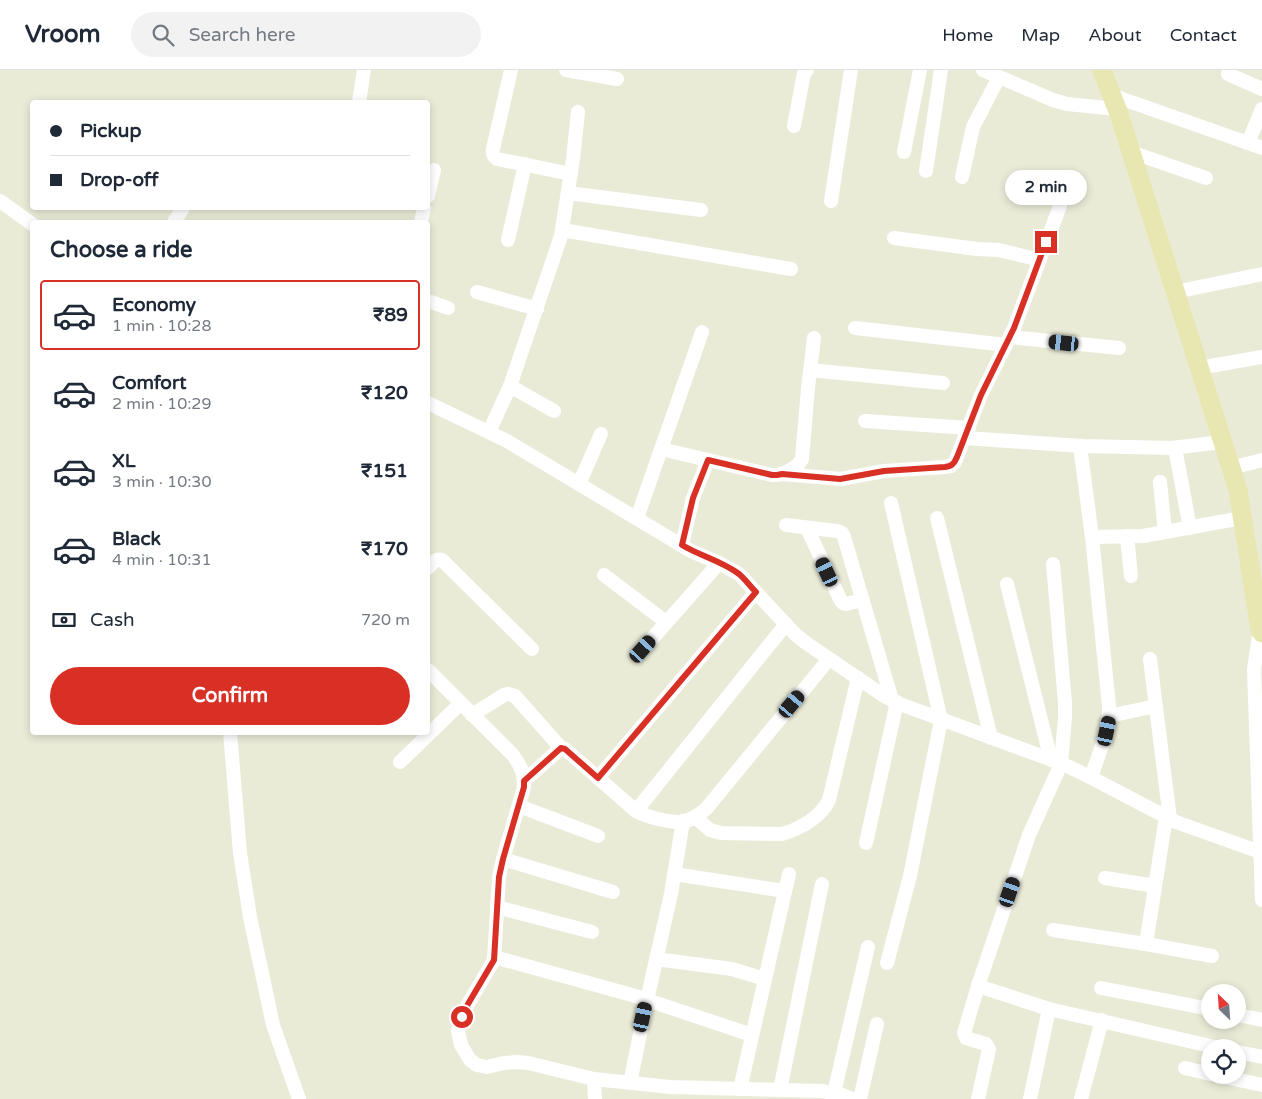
<!DOCTYPE html>
<html lang="en">
<head>
<meta charset="utf-8">
<style>
	:root { --surface:#fff; --page:#f2f2f3; --text:#1f2937; --muted:#747a83; --line:#e0e1e3; --accent:#d93025 }
	body { margin:0; font-family:"Varela Round",sans-serif; background:var(--page); color:var(--text); height:100vh; display:flex; flex-direction:column; font-size:19px; white-space:nowrap }
	* { box-sizing:border-box; margin:0 }
	p { font-size:16px; color:var(--muted) }
	.icon { flex:none; width:28px; height:28px; fill:none; stroke:currentColor; stroke-width:2; stroke-linecap:round; stroke-linejoin:round }
	.map { position:relative; flex:1; overflow:hidden }
	.details { position:absolute; left:30px; top:150px; width:400px; height:515px; display:flex; flex-direction:column; background:var(--surface); border-radius:5px; box-shadow:0 2px 8px #0003 }
	.details>* { flex:none }
	.top-card { position:absolute; left:30px; top:30px; width:400px; height:110px; border-radius:5px; box-shadow:0 2px 8px #0003; display:grid; align-content:center; height:110px; padding:0 20px; background:var(--surface) }
	.needle { width:32px; rotate:335deg }
	.fabs { position:absolute; left:1201px; top:914px; display:grid; gap:10px }
	.fabs a { display:grid; place-items:center; width:45px; height:45px; border-radius:50%; background:var(--surface); box-shadow:0 2px 8px #0003; font-size:25px }
	.end { position:absolute; width:22px; height:22px; margin:-11px; border:6px solid #d93025; background:#fff; box-shadow:0 0 0 2px #fff }
	.from { border-radius:50% }
	.bubble { position:absolute; height:35px; border-radius:18px; background:var(--surface); box-shadow:0 2px 8px #0003; font-size:16px; font-weight:700; line-height:35px; text-align:center }
	.car { position:absolute; width:15px; height:30px; margin:-15px -8px; border-radius:6px; box-shadow:0 0 4px 1px #0007; background:linear-gradient(#222 24%,#8ab4d8 0 40%,#222 0 76%,#8ab4d8 0 86%,#222 0) }
	.top-card b { display:flex; align-items:center; gap:18px; height:48px; font-size:19px }
	.top-card b+b { border-top:1px solid var(--line) }
	.top-card i { width:12px; height:12px; background:var(--text) }
	ul { padding:0; list-style:none }
	li { display:flex; align-items:center; gap:15px; height:70px; margin:0 10px 8px; padding:0 10px; border:2px solid transparent; border-radius:5px }
	li div { flex:1 }
	li b { display:block; font-size:19px }
	li em { font-style:normal; font-weight:700 }
	li.on { border-color:var(--accent) }
	li>.icon { width:45px; height:45px; stroke-width:1.5 }
	h2 { padding:0 20px; font-size:22px; line-height:60px }
	.pay { display:flex; align-items:center; gap:12px; height:55px; padding:0 20px; font-size:19px }
	.pay p { margin-inline-start:auto }
	.button { display:flex; gap:10px; margin-top:auto; padding:10px 20px }
	.button a { flex:1; height:58px; border-radius:30px; background:var(--accent); color:#fff; font-size:20px; font-weight:700; line-height:58px; text-align:center }
	header { display:flex; align-items:center; gap:30px; box-sizing:border-box; height:70px; padding:0 25px; background:var(--surface); border-bottom:1px solid var(--line) }
	header strong { font-size:24px }
	nav { display:flex; gap:28px; margin-inline-start:auto; font-size:18px }
	.search { width:350px; height:45px; background:var(--page); display:flex; align-items:center; gap:12px; box-sizing:border-box; padding:0 18px; border-radius:28px; color:var(--muted); font-size:19px }
	.map>svg:first-child { display:block }
	.lines { fill:none; stroke-linecap:round; stroke-linejoin:round }
	.street { stroke:#fff; stroke-width:14 }
	.secondary { stroke:#e8e7b2; stroke-width:19 }
	.route { stroke:#d93025; stroke-width:6 }
</style>
</head>
<body>
<header>
<strong>Vroom</strong>
<div class="search"><svg class="icon" aria-label="search" viewBox="0 0 24 24"><circle cx="10" cy="10" r="6"/><path d="M15 15l6 6"/></svg>Search here</div>
<nav><a>Home</a><a>Map</a><a>About</a><a>Contact</a></nav>
</header>
<div class="map">
<svg width="1262" height="1029" viewBox="0 0 1262 1029">
	<rect width="100%" height="100%" fill="#eaebd7"/>
	<g class="lines">
		<!-- street -->
		<g class="street">
			<path d="M 511,0 L 493,79 C 492,84 493,86 497,89 L 571,104"/>
			<polyline points="566,0 617,9"/>
			<polyline points="983,0 1053,30 1067,34 1117,39"/>
			<polyline points="1228,4 1262,19"/>
			<polyline points="1111,25 1262,78"/>
			<polyline points="359,32 364,0"/>
			<polyline points="794,56 804,3 807,0"/>
			<polyline points="1248,73 1262,39"/>
			<polyline points="904,82 920,0"/>
			<polyline points="1131,82 1206,108"/>
			<polyline points="926,101 941,0"/>
			<polyline points="962,107 973,57 999,7"/>
			<polyline points="568,123 701,140"/>
			<polyline points="428,126 434,100"/>
			<polyline points="0,131 32,154"/>
			<polyline points="831,131 851,0"/>
			<polyline points="174,152 183,138"/>
			<polyline points="421,152 424,138"/>
			<polyline points="562,160 791,199"/>
			<polyline points="894,168 977,179 999,180 1040,190"/>
			<polyline points="508,170 525,94"/>
			<polyline points="477,222 537,239"/>
			<polyline points="1175,222 1262,204"/>
			<polyline points="428,231 448,238"/>
			<polyline points="855,258 1006,275"/>
			<polyline points="1010,267 1119,278"/>
			<polyline points="1199,298 1262,287"/>
			<polyline points="810,300 943,313"/>
			<polyline points="510,316 554,341"/>
			<polyline points="428,333 507,371 691,481 719,493 739,504 795,564 806,573 884,626 900,634 1063,694 1086,705 1176,752 1260,782"/>
			<polyline points="865,351 969,358"/>
			<polyline points="489,362 510,316 561,166 573,89 578,42"/>
			<polyline points="965,368 1082,376 1172,378 1222,372"/>
			<path d="M 1080,376 L 1092,467 L 1109,636 C 1109,661 1099,684 1091,707"/>
			<polyline points="1175,378 1190,458"/>
			<path d="M 661,379 L 772,405 C 783,406 797,398 802,389 L 808,318 L 814,268"/>
			<polyline points="1231,398 1262,390"/>
			<polyline points="782,404 841,409 884,401 945,397 951,396 955,392 981,325 1014,258 1060,136"/>
			<polyline points="1160,412 1165,462"/>
			<polyline points="579,414 601,364"/>
			<polyline points="637,448 702,262"/>
			<polyline points="937,448 991,668"/>
			<polyline points="786,455 837,461 842,463 844,467 892,630"/>
			<polyline points="807,458 841,531 843,533 846,534 863,530"/>
			<polyline points="1127,466 1131,506"/>
			<polyline points="1092,467 1143,466 1242,448"/>
			<polyline points="682,475 693,428 708,390"/>
			<path d="M 428,498 C 432,494 435,488 442,490 L 532,579"/>
			<polyline points="604,505 666,552"/>
			<polyline points="1007,514 1051,690"/>
			<polyline points="1260,560 1254,599 1262,830"/>
			<polyline points="643,579 719,493"/>
			<polyline points="1150,589 1170,749"/>
			<path d="M 428,600 L 513,685 C 521,696 524,703 524,717 L 503,789 L 499,807 L 494,890 L 468,934 L 462,947 L 458,961 L 461,975 L 470,990 L 477,995 L 487,997 L 504,993 L 517,992 L 528,993 L 594,1009 L 670,1017 L 821,1021 L 840,1024 L 852,1029"/>
			<polyline points="472,645 504,625 508,624 515,626 561,678"/>
			<polyline points="1109,646 1156,636"/>
			<polyline points="230,662 240,783 250,847 273,955 299,1029"/>
			<polyline points="400,692 461,633"/>
			<polyline points="598,708 756,522"/>
			<path d="M 524,711 L 561,678 L 565,679 L 636,741 C 643,745 650,747 658,749 C 680,754 688,754 706,739 L 829,589"/>
			<polyline points="519,736 598,766"/>
			<polyline points="636,741 786,554"/>
			<path d="M 695,747 L 710,760 L 721,763 L 782,764 C 800,759 821,747 829,730 L 858,608"/>
			<polyline points="866,773 897,632"/>
			<polyline points="503,789 613,822"/>
			<polyline points="674,804 785,821"/>
			<polyline points="1105,808 1155,816"/>
			<polyline points="497,837 592,862"/>
			<polyline points="1053,860 1146,874 1212,886"/>
			<polyline points="1146,874 1166,747"/>
			<polyline points="494,887 632,925 752,965"/>
			<polyline points="656,889 732,899 765,909"/>
			<polyline points="887,893 910,806 941,650 891,433"/>
			<polyline points="978,916 1049,939 1219,978"/>
			<polyline points="1101,918 1210,939"/>
			<polyline points="1238,945 1262,950"/>
			<polyline points="1238,982 1262,987"/>
			<polyline points="1185,998 1210,1004"/>
			<polyline points="1216,1005 1262,1015"/>
			<polyline points="594,1009 595,1029"/>
			<polyline points="630,1013 647,930 671,824 683,751"/>
			<polyline points="740,1019 789,804"/>
			<polyline points="780,1020 822,814"/>
			<polyline points="834,1023 868,877"/>
			<polyline points="860,1029 877,954"/>
			<polyline points="978,1029 989,979 986,974 966,968 964,963 978,916 1029,765 1061,694 1065,647 1065,633 1053,494"/>
			<polyline points="1030,1029 1049,939"/>
			<polyline points="1081,1029 1102,950"/>
		</g>
		<!-- secondary -->
		<polyline class="secondary" points="1102,0 1119,44 1238,420 1260,560 1262,563"/>
	</g>
	<g class="lines">
		<!-- route -->
		<path class="route" d="M 462,947 L 468,934 L 494,890 L 499,807 L 503,789 L 524,717 L 524,711 L 561,678 L 565,679 L 598,708 L 756,522 C 750,516 745,509 739,504 C 722,491 700,486 682,475 L 693,428 L 708,390 L 772,405 L 777,405 L 782,404 L 840,409 L 884,401 L 945,397 C 952,396 954,394 957,387 L 981,325 L 1014,258 L 1046,172"/>
	</g>
</svg>
<div class="fabs">
<a><svg class="needle" viewBox="-14 -14 28 28"><path d="M0-13l5 13h-10z" fill="#e53935"/><path d="M0 13l5-13h-10z" fill="#747a83"/></svg></a>
<a><svg class="icon" aria-label="locate" viewBox="0 0 24 24"><circle cx="12" cy="12" r="6"/><path d="M12 2v4M12 18v4M2 12h4M18 12h4"/></svg></a>
</div>
<i class="end from" style="left:462px;top:947px"></i>
<i class="end" style="left:1046px;top:172px"></i>
<div class="bubble" style="left:1005px;top:100px;width:82px">2 min</div>
<i class="car" style="left:1064px;top:273px;rotate:276deg"></i>
<i class="car" style="left:827px;top:502px;rotate:335deg"></i>
<i class="car" style="left:643px;top:579px;rotate:42deg"></i>
<i class="car" style="left:792px;top:634px;rotate:40deg"></i>
<i class="car" style="left:1107px;top:661px;rotate:12deg"></i>
<i class="car" style="left:1010px;top:822px;rotate:19deg"></i>
<i class="car" style="left:643px;top:947px;rotate:12deg"></i>
<div class="top-card">
<b><i class="from"></i>Pickup</b>
<b><i></i>Drop-off</b>
</div>
<section class="details">
<h2>Choose a ride</h2>
<ul>
<li class="on"><svg class="icon" aria-label="car" viewBox="0 0 24 24"><path d="M5 17H2v-5l4-1 3-4h7l3 4 3 1v5h-3M9 17h6M6 11h13"/><circle cx="7" cy="17" r="2"/><circle cx="17" cy="17" r="2"/></svg><div><b>Economy</b><p>1 min · 10:28</p></div><em>₹89</em></li>
<li><svg class="icon" aria-label="car" viewBox="0 0 24 24"><path d="M5 17H2v-5l4-1 3-4h7l3 4 3 1v5h-3M9 17h6M6 11h13"/><circle cx="7" cy="17" r="2"/><circle cx="17" cy="17" r="2"/></svg><div><b>Comfort</b><p>2 min · 10:29</p></div><em>₹120</em></li>
<li><svg class="icon" aria-label="car" viewBox="0 0 24 24"><path d="M5 17H2v-5l4-1 3-4h7l3 4 3 1v5h-3M9 17h6M6 11h13"/><circle cx="7" cy="17" r="2"/><circle cx="17" cy="17" r="2"/></svg><div><b>XL</b><p>3 min · 10:30</p></div><em>₹151</em></li>
<li><svg class="icon" aria-label="car" viewBox="0 0 24 24"><path d="M5 17H2v-5l4-1 3-4h7l3 4 3 1v5h-3M9 17h6M6 11h13"/><circle cx="7" cy="17" r="2"/><circle cx="17" cy="17" r="2"/></svg><div><b>Black</b><p>4 min · 10:31</p></div><em>₹170</em></li>
</ul>
<div class="pay"><svg class="icon" aria-label="cash" viewBox="0 0 24 24"><path d="M3 7h18v10H3z"/><circle cx="12" cy="12" r="2"/></svg>Cash<p>720 m</p></div>
<div class="button"><a>Confirm</a></div>
</section>
</div>
</body>
</html>
